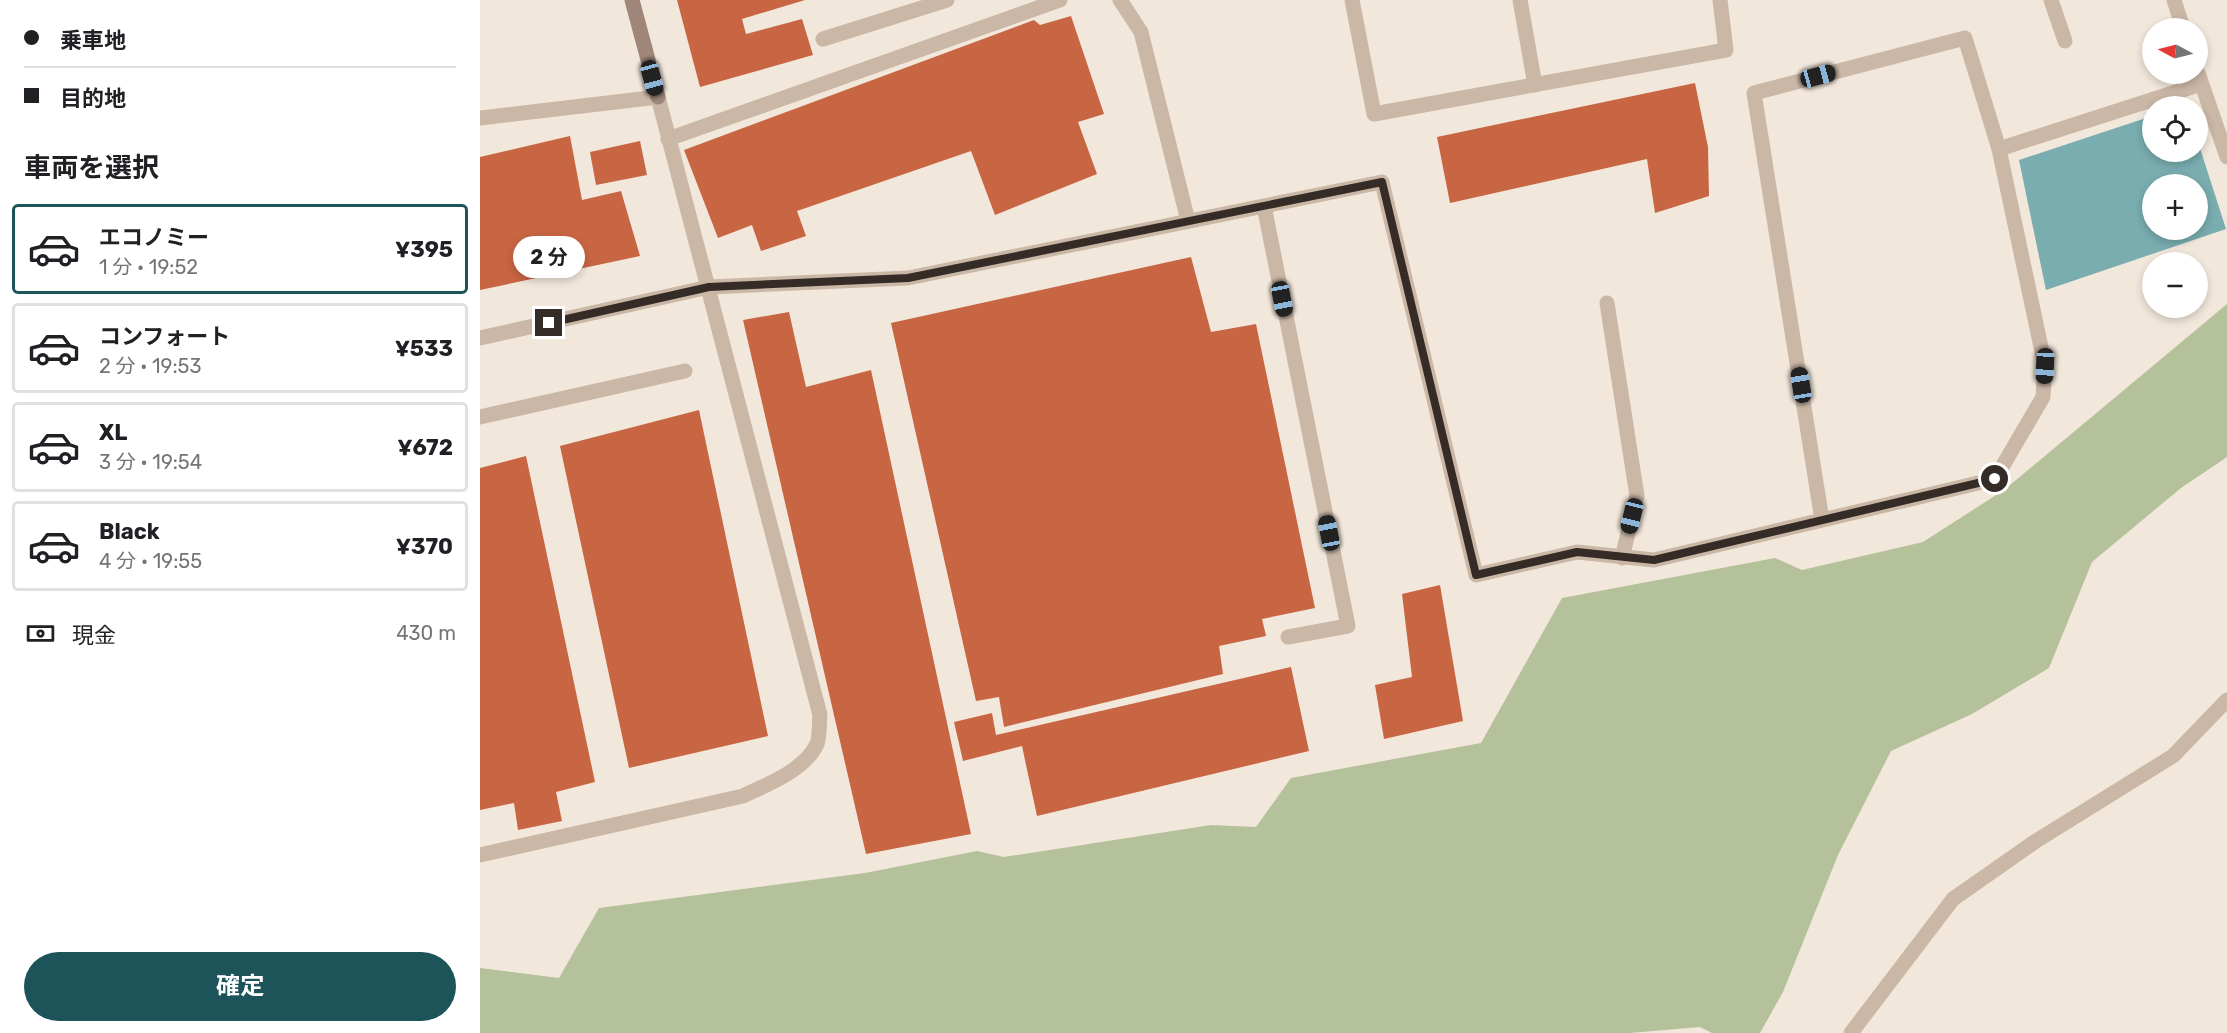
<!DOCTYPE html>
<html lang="ja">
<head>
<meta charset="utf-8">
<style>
	:root { --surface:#fff; --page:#f6f6f6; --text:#202124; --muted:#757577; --line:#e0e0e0; --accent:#1c5459 }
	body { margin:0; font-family:Rubik,"Noto Sans JP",sans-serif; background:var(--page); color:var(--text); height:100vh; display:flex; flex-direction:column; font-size:22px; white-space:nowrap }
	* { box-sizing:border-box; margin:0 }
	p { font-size:20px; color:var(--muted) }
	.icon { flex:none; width:33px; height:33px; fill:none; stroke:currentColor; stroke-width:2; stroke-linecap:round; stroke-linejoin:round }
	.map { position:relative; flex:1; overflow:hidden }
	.side { display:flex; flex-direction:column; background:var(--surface); width:480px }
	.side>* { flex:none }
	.banner { display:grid; align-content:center; height:132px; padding:0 24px; background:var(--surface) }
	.needle { width:39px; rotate:277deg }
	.buttons { position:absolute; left:1662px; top:18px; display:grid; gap:12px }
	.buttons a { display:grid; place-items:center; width:66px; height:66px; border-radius:50%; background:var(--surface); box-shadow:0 3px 9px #0003; font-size:30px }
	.end { position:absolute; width:27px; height:27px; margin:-14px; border:8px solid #362c27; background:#fff; box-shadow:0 0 0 3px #fff }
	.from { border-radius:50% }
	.bubble { position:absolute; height:42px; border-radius:21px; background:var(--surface); box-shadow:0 3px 9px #0003; font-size:20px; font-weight:700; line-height:42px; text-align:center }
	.car { position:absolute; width:18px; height:36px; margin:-18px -9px; border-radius:8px; box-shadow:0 0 4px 2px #0007; background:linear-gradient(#222 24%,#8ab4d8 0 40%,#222 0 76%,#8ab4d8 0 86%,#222 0) }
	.banner b { display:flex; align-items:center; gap:21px; height:57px; font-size:22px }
	.banner b+b { border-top:2px solid var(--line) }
	.banner i { width:15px; height:15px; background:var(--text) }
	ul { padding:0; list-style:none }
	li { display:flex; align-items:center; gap:18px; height:90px; margin:0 12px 9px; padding:0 12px; border:3px solid var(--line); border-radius:6px }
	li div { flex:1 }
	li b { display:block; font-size:22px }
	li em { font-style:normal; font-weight:700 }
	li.selected { border-color:var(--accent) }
	li>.icon { width:54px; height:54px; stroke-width:1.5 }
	h2 { padding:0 24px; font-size:27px; line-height:72px }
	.pay { display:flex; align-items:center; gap:15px; height:66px; padding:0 24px; font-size:22px }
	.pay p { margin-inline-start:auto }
	.button { display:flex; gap:12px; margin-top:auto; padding:12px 24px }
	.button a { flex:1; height:69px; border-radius:36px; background:var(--accent); color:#fff; font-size:24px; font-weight:700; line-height:69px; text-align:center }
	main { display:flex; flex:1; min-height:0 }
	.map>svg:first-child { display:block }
	.green { fill:#b4c19a }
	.water { fill:#79adb0; fill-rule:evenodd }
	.building { fill:#c86543 }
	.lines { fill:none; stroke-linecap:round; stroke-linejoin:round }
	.lane { stroke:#cab7a6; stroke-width:15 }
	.street { stroke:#cab7a6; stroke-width:15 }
	.secondary { stroke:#9e8678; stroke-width:15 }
	.route { stroke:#362c27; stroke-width:8 }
</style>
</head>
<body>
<main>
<section class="side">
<div class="banner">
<b><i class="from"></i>乗車地</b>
<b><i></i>目的地</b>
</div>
<h2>車両を選択</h2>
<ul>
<li class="selected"><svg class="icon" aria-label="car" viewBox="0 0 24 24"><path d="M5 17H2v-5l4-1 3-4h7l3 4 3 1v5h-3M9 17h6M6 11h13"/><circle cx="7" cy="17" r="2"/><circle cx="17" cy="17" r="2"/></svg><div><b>エコノミー</b><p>1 分 · 19:52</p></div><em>¥395</em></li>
<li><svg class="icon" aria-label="car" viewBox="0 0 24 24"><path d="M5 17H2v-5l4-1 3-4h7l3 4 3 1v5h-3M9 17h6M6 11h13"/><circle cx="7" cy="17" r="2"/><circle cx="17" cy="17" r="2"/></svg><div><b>コンフォート</b><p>2 分 · 19:53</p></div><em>¥533</em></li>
<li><svg class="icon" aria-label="car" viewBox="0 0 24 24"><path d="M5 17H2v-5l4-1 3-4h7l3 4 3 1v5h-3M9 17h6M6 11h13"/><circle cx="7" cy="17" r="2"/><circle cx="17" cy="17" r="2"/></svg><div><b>XL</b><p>3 分 · 19:54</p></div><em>¥672</em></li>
<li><svg class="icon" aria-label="car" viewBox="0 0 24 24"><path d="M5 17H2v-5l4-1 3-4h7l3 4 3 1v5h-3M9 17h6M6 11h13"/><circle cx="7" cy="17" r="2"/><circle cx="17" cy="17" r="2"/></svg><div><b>Black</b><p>4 分 · 19:55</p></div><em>¥370</em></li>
</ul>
<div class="pay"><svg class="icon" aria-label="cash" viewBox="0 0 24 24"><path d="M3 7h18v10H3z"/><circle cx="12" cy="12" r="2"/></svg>現金<p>430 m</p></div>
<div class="button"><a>確定</a></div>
</section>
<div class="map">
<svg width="1747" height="1033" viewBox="0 0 1747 1033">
	<rect width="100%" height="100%" fill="#f2e7db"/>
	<!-- green -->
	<polygon class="green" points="1747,304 1747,457 1701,488 1612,562 1569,668 1492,714 1411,751 1358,855 1303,992 1280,1033 1232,1033 1220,1027 1150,1033 0,1033 0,968 79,978 119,908 385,873 497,851 524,857 731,825 776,827 811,778 1001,743 1082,598 1295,558 1322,570 1443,542 1524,490"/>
	<!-- water -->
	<path class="water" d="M 1672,116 L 1672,152 L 1718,152 L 1718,142 L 1746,229 L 1566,290 L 1539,160 ZM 1672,184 L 1718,184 L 1718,230 L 1672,230 Z"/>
	<!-- building -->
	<g class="building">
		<polygon points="197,0 325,0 262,19 266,34 322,19 333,55 220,87"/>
		<polygon points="591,16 624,114 598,122 617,174 515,215 491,151 317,211 326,236 281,251 272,225 238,238 204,150 554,20 560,25"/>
		<polygon points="1215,83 1228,147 1229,196 1175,213 1167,159 970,203 957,137"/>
		<polygon points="90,136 102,200 141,191 160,256 0,290 0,157"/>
		<polygon points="160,141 167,175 116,185 110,152"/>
		<polygon points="711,257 731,332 776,324 835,608 782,619 786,636 739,646 743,674 524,727 519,697 496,701 411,323"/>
		<polygon points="309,312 326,387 391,370 491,834 386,854 263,320"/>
		<polygon points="219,410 288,736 149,768 80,446"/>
		<polygon points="46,456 115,782 76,792 82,821 38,830 34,803 0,810 0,468"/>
		<polygon points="960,585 983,721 904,739 895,685 932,677 922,594"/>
		<polygon points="811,667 829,751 557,816 542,746 483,761 474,722 512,713 516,735"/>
	</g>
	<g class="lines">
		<!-- lane -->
		<g class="lane">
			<polyline points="640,0 661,32 708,221"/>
			<polyline points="343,39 467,0"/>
			<path d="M 0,118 L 178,97 L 340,715 C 339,723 340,736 337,744 C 325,770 288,784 263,796 L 0,855"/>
			<polyline points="188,139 580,0"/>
			<polyline points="1519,149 1721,84"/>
			<polyline points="784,206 868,626 808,637"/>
			<polyline points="1127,303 1157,496 1142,558"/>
			<polyline points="0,338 229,287 428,278 902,182 996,575 1097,552 1174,560 1515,479 1563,397 1565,366 1519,149 1485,38 1274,93 1342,520"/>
			<polyline points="0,417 205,371"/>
		</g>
		<!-- street -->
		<g class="street">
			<polyline points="872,0 894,114 1246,50 1240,0"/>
			<polyline points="1040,0 1055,85"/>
			<polyline points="1571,0 1585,41"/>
			<polyline points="1694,0 1703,28"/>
			<polyline points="1718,73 1747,157"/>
			<polyline points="1371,1033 1473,899 1556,841 1693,756 1747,700"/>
		</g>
		<!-- secondary -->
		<polyline class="secondary" points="152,0 178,97"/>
	</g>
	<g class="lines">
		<!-- route -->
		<polyline class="route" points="69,323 229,287 428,278 902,182 996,575 1097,552 1174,560 1515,479"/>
	</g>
</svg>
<div class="buttons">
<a><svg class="needle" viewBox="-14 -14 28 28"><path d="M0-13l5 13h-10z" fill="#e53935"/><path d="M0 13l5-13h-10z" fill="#757577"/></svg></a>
<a><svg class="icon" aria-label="locate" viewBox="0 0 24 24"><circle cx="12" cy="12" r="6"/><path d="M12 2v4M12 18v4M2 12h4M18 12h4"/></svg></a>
<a>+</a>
<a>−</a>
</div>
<i class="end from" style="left:1515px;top:479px"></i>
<i class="end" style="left:69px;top:323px"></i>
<div class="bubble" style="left:33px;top:236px;width:72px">2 分</div>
<i class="car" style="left:1338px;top:76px;rotate:75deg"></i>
<i class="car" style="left:172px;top:78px;rotate:165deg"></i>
<i class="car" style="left:802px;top:299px;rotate:169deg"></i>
<i class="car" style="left:1565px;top:366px;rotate:183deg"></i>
<i class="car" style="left:1321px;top:385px;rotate:351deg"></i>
<i class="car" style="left:1152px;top:516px;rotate:194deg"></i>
<i class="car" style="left:849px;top:533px;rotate:349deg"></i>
</div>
</main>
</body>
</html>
